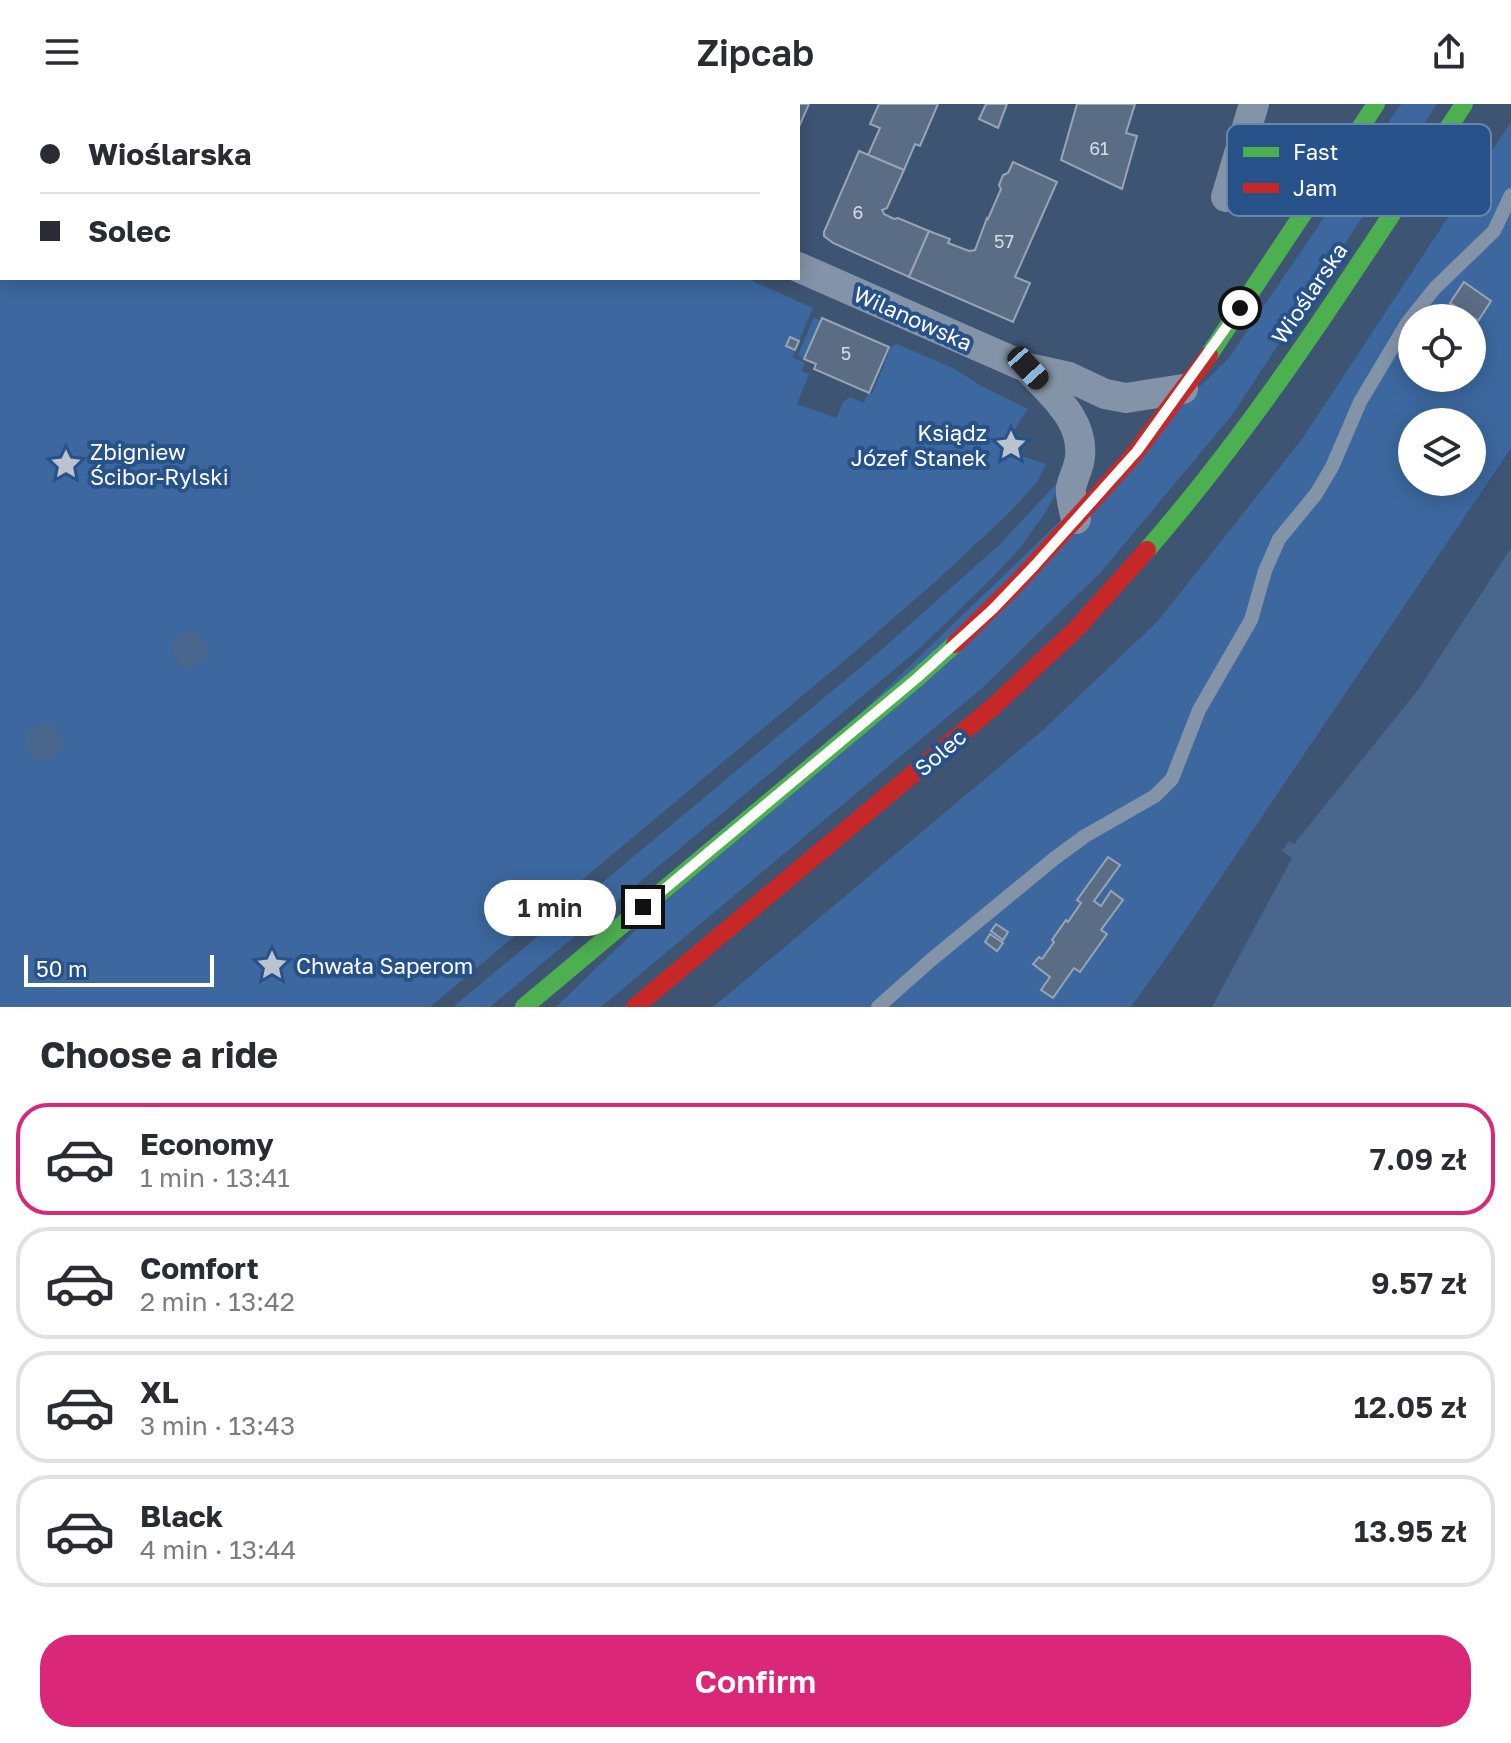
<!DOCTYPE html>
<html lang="en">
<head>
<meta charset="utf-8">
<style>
	:root { --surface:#fff; --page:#f7f7f7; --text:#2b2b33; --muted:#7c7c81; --line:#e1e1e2; --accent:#db2777 }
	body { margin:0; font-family:"Golos Text",sans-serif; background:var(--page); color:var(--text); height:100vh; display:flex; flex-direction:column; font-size:30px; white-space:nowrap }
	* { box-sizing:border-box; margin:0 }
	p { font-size:26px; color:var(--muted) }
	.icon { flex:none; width:44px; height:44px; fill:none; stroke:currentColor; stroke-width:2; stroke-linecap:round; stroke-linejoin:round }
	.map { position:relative; height:903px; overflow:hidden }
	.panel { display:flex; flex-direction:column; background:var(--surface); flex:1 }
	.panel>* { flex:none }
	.hud { position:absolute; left:0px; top:0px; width:800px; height:176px; box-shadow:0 4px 20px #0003; display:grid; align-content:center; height:176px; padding:0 40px; background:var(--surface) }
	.fabs { position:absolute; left:1398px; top:200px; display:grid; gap:16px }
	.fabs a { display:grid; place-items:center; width:88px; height:88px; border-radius:50%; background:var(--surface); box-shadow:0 4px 20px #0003; font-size:40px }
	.scale { position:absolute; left:24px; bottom:20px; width:190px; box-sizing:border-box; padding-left:8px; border:4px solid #fff; border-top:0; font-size:22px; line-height:28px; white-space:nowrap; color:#fff; -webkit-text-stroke:6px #275189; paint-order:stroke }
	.end { position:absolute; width:36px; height:36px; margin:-18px; border:10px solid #fff; background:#111; box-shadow:0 0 0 4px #111 }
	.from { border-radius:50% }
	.bubble { position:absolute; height:56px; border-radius:28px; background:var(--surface); box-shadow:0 4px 20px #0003; font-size:26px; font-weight:600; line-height:56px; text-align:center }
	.car { position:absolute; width:24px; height:48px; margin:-24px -12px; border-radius:10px; box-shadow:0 0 6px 2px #0007; background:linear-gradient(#222 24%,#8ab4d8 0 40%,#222 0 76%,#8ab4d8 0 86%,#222 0) }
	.hud b { display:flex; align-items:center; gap:28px; height:76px; font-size:30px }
	.hud b+b { border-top:2px solid var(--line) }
	.hud i { width:20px; height:20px; background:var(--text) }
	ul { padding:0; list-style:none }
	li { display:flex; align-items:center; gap:24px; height:112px; margin:0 16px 12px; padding:0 24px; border:4px solid var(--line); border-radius:32px }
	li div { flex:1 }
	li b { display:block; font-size:30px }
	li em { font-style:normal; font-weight:600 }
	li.selected { border-color:var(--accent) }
	li>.icon { width:72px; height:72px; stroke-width:1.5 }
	h2 { padding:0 40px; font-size:36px; line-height:96px }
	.primary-button { display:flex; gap:16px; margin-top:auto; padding:16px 40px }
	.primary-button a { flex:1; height:92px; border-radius:32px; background:var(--accent); color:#fff; font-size:32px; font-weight:600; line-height:92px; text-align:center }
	header { display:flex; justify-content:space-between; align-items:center; height:104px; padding:0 40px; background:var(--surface); font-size:36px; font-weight:600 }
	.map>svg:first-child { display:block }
	.green { fill:#3c689f; fill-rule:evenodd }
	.water { fill:#49668d }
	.building { fill:#5b6d85; stroke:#98a5b6; stroke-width:2 }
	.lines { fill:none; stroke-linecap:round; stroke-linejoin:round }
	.lane { stroke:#8494a8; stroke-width:14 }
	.street { stroke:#8494a8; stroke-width:30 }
	.fast { stroke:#4caf50; stroke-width:18 }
	.jam { stroke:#c62828; stroke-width:18 }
	.route { stroke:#fff; stroke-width:10 }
	.labels { text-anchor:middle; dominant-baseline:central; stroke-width:8; stroke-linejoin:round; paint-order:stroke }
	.number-label { font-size:18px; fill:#d6dae0 }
	.street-label { font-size:22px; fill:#fff; stroke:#275189 }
	.poi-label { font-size:22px; fill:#fff; stroke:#275189; text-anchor:start }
	.key { fill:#275189; stroke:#6885ac; stroke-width:2 }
	.key-label { font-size:22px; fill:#fff }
</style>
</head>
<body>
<header><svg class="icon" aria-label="menu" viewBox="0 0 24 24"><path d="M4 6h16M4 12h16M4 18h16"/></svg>Zipcab<svg class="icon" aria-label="share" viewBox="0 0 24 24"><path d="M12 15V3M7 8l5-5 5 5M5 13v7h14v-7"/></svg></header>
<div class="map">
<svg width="1511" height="903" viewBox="0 0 1511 903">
	<rect width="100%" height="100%" fill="#3d5473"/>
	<!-- green -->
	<g class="green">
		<polygon points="0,0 350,0 355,2 2,2 2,174 746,174 813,204 799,237 790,233 786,241 795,246 792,253 805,259 801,267 809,270 797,300 836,314 844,297 850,293 864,299 868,289 872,290 891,243 897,240 955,265 981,282 1028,305 1003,342 1004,346 1046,360 1037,378 1011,407 935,478 851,551 430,903 0,903"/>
		<polygon points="1401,0 1437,0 1232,311 1101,468 982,584 601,903 556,903 1228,255"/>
		<path d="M 1511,18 L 1511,344 L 1184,828 L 1131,903 L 713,903 L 1042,627 L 1158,517 L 1302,335 ZM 1412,214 L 1472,214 L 1472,274 L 1412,274 ZM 1412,318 L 1472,318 L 1472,378 L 1412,378 Z"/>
		<polygon points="814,213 821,217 804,255 798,251"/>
		<polygon points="1061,375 1060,383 1043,412 1019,445 992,474 920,544 490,903 453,903 880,547 998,442"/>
	</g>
	<!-- water -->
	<g class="water">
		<polygon points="1511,444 1511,903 1212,903 1292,754 1282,747 1289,737 1294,740 1418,586"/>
		<polygon points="190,526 199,528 209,548 207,555 187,565 180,563 170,542 173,536"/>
		<path d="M 44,619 L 53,621 C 56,626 62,633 63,638 C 65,647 50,657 42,658 C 31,658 20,636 27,629 C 31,625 40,621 44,619 Z"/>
	</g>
	<!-- building -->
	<g class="building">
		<polygon points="757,0 809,0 798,25 798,2 756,2"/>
		<polygon points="879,0 938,0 920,42 915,40 904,66 868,51 880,24 870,20"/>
		<polygon points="986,0 1007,0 998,24 979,15"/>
		<polygon points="1077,0 1135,0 1126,29 1137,32 1122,85 1061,56"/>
		<polygon points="859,47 904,66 887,104 882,106 884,110 894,115 898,114 929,127 909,173 833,139 824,132 824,128"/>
		<polygon points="1013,58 1057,78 1015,173 1030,179 1013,218 909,173 929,127 950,135 948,139 969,147 975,146 987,114 988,115 1001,85 999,81 1003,71 1008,69"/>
		<polygon points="1464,178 1491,197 1478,217 1467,209 1463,214 1451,214 1458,204 1450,199"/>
		<polygon points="822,214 889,243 869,289 814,265 816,260 804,255"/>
		<polygon points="790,233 799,237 795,246 786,242"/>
		<polygon points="1108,753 1120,761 1094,797 1101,802 1111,787 1123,796 1101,826 1107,830 1080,868 1074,864 1053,894 1041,886 1050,873 1033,860 1039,853 1042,855 1054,838 1052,836 1066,816 1068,818 1081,799 1077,796"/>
		<polygon points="996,820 1008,828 1003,836 991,827"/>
		<polygon points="990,830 1003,839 997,847 985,838"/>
	</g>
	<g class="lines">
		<!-- lane -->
		<polyline class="lane" points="878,903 931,856 1055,754 1085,732 1155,692 1172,675 1199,606 1251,516 1265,467 1279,435 1316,390 1332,363 1360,298 1407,219 1435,184 1494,127 1511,91"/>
		<!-- street -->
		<g class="street">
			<polyline points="427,0 432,2"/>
			<polyline points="1226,93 1254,0"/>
			<polyline points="798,163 1028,264 1069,273 1105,290 1126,294 1183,285"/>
			<path d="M 1028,264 C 1051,290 1084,315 1080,353 C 1079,364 1073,373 1071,384 C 1070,393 1074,406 1076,415"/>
		</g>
		<!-- fast -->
		<g class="fast">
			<polyline points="1209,251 1376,0"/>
			<path d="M 1147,446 C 1267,308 1364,152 1464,0"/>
			<polyline points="524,903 917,574 955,540"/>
		</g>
		<!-- jam -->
		<g class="jam">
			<polyline points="955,540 1018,478 1132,353 1209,251"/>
			<polyline points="635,903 994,602 1077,524 1147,446"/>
		</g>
	</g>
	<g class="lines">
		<!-- route -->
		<polyline class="route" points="643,803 917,574 993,505 1035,461 1137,347 1240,204"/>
	</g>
	<!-- icons -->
	<defs>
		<symbol id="sight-bare" viewBox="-9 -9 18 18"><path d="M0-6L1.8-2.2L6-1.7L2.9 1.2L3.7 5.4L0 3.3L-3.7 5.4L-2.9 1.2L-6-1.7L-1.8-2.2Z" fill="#bbc3ce" stroke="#275189" stroke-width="2.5" paint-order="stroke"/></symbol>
	</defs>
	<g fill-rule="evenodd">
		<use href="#sight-bare" x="989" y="319" width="44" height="44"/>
		<use href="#sight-bare" x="44" y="338" width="44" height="44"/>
		<use href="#sight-bare" x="250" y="839" width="44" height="44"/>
	</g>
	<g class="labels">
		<!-- number labels -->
		<g class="number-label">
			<text x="1099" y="44">61</text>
			<text x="858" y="108">6</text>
			<text x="1004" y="137">57</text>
			<text x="846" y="249">5</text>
		</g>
		<!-- street labels -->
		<g class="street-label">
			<text transform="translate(1309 189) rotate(-56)">Wioślarska</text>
			<text transform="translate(913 214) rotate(24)">Wilanowska</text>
			<text transform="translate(940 648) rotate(-40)">Solec</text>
		</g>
		<!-- poi labels -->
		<g class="poi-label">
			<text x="987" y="328" text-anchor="end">Ksiądz<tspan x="987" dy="25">Józef Stanek</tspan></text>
			<text x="90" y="347">Zbigniew<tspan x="90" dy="25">Ścibor-Rylski</tspan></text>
			<text x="296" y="861">Chwała Saperom</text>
		</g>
	</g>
	<!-- legend -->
	<rect x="1227" y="20" width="264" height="92" rx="12" class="key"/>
	<rect x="1243" y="43" width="36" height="10" fill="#4caf50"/>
	<rect x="1243" y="79" width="36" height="10" fill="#c62828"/>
	<g class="key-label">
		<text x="1293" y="56">Fast</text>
		<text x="1293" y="92">Jam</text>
	</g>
</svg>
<div class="fabs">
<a><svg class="icon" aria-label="locate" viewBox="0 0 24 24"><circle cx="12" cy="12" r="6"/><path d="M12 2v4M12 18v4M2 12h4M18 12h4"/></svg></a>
<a><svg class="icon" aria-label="layers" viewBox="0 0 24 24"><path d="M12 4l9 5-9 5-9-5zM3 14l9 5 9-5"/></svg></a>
</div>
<div class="scale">50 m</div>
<i class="end from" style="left:1240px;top:204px"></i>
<i class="end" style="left:643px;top:803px"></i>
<div class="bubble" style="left:484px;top:776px;width:132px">1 min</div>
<i class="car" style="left:1028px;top:264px;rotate:138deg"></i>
<div class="hud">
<b><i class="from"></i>Wioślarska</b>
<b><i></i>Solec</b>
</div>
</div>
<section class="panel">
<h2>Choose a ride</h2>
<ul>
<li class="selected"><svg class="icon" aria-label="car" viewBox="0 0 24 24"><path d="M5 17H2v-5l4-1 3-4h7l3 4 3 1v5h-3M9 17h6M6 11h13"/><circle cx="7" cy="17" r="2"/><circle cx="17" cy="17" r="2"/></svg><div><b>Economy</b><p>1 min · 13:41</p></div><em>7.09 zł</em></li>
<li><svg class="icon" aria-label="car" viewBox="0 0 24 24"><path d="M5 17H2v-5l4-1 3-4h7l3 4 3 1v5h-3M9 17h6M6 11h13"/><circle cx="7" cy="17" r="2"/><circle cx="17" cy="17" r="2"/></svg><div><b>Comfort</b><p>2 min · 13:42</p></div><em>9.57 zł</em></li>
<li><svg class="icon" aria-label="car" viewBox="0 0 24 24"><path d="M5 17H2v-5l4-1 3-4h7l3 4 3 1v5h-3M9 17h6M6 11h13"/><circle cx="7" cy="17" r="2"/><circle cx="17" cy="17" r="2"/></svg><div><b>XL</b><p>3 min · 13:43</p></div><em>12.05 zł</em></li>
<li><svg class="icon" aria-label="car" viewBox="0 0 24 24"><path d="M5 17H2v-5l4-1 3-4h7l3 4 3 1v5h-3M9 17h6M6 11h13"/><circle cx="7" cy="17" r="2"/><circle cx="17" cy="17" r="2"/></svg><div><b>Black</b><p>4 min · 13:44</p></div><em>13.95 zł</em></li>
</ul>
<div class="primary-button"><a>Confirm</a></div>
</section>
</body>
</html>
